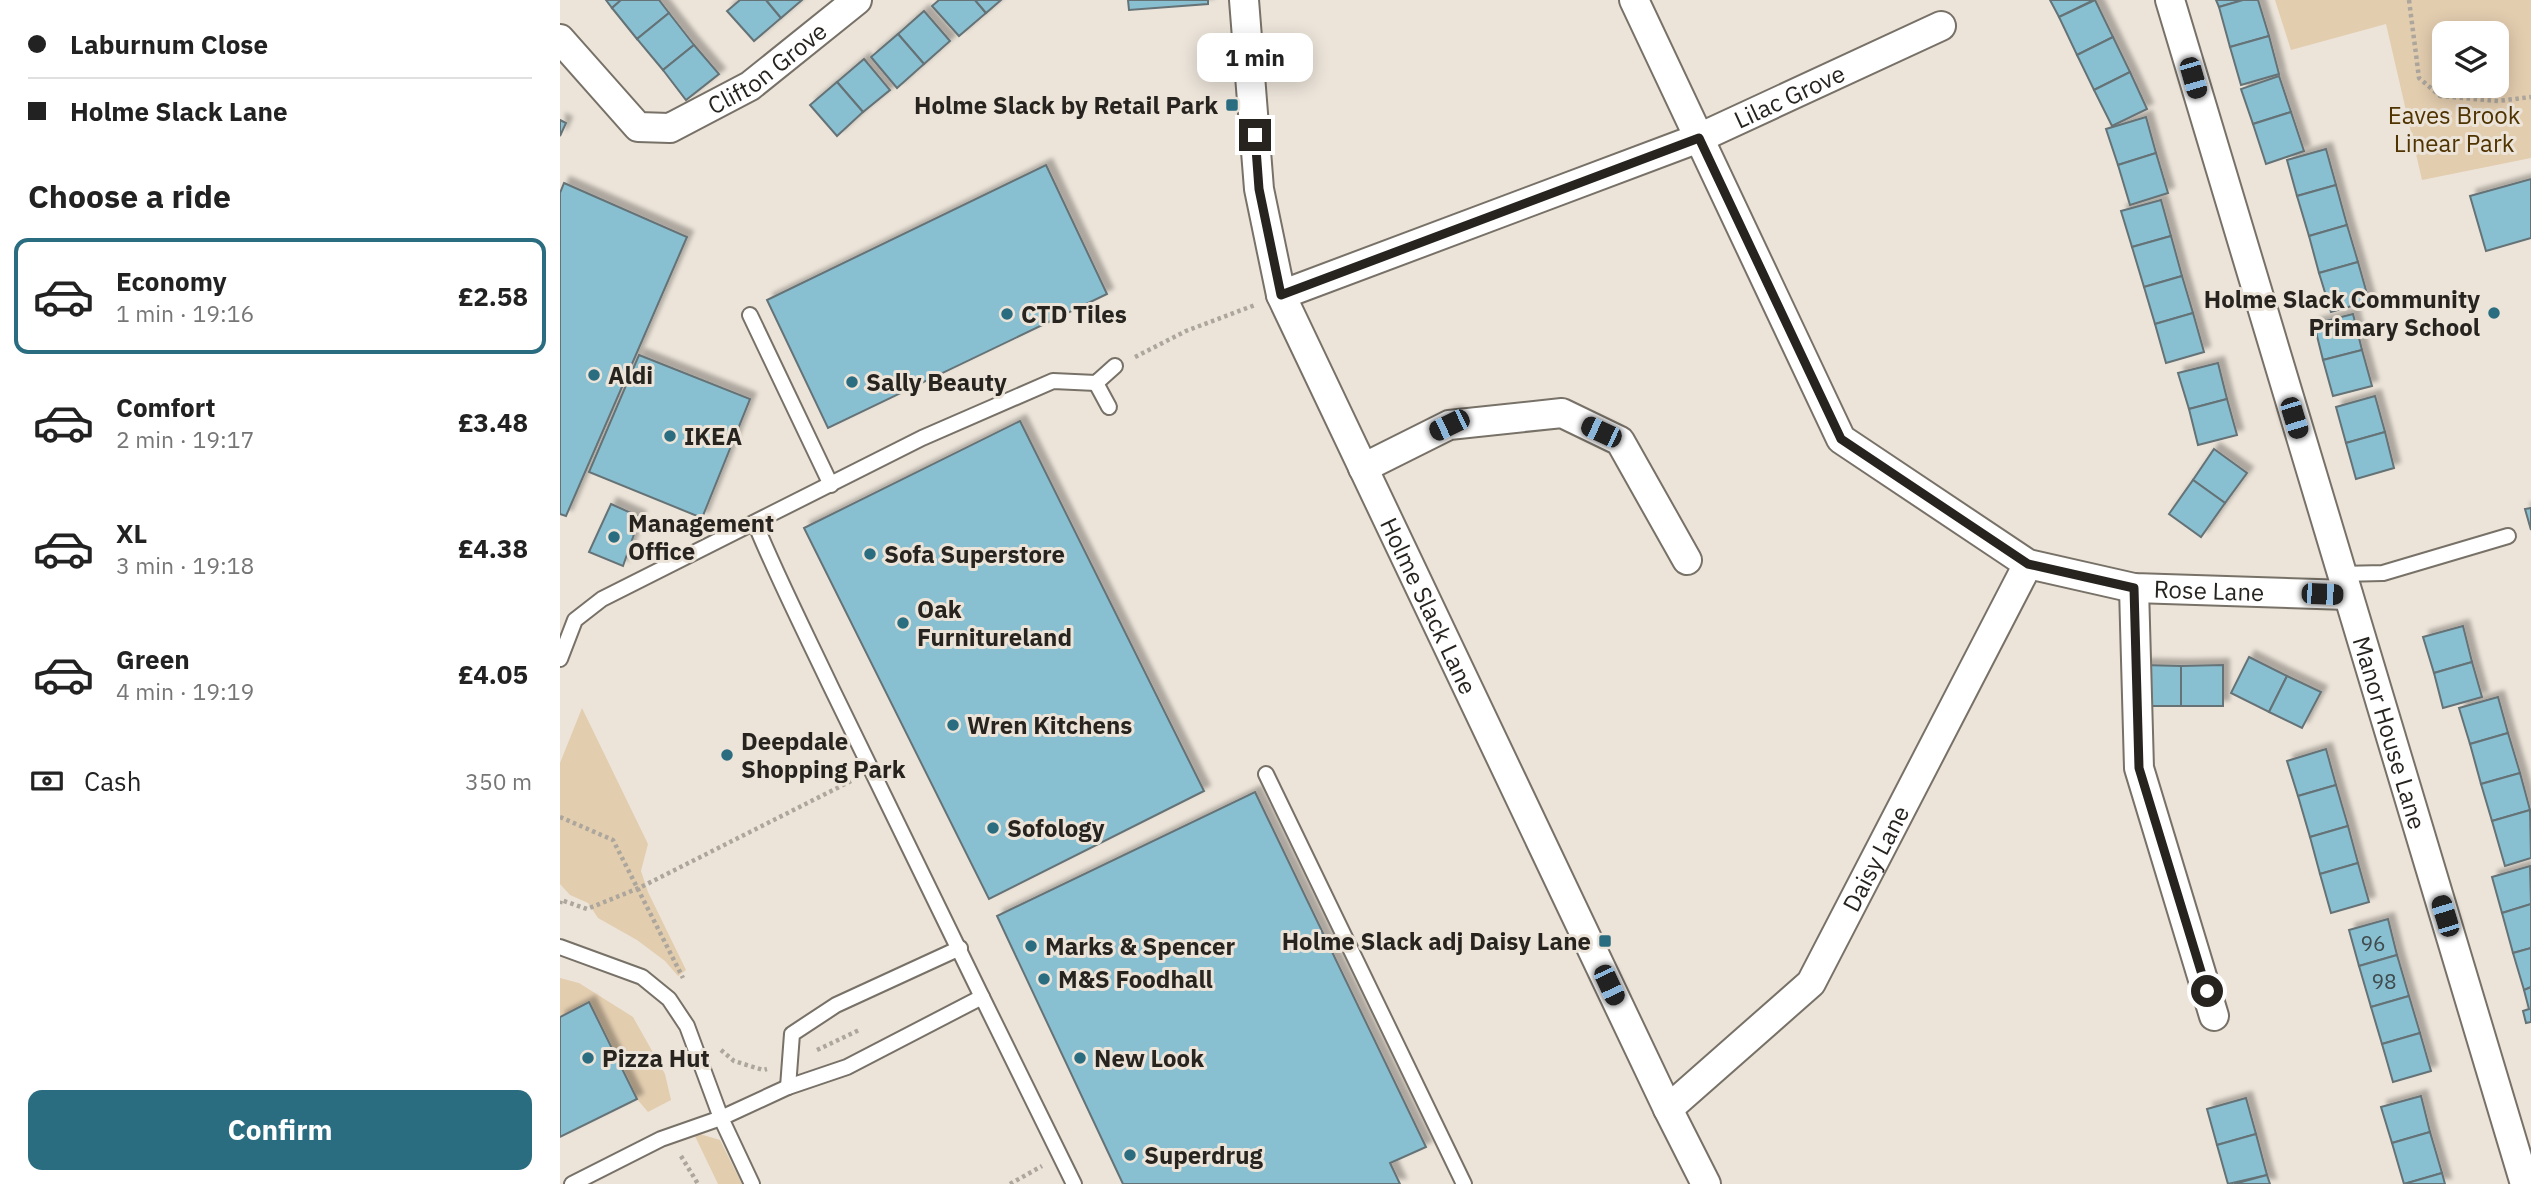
<!DOCTYPE html>
<html lang="en">
<head>
<meta charset="utf-8">
<style>
	:root { --surface:#fff; --page:#f6f6f6; --text:#222; --muted:#767676; --line:#e0e0e0; --accent:#2b6d80 }
	body { margin:0; font-family:"IBM Plex Sans",sans-serif; background:var(--page); color:var(--text); height:100vh; display:flex; flex-direction:column; font-size:26px; white-space:nowrap }
	* { box-sizing:border-box; margin:0 }
	p { font-size:23px; color:var(--muted) }
	.icon { flex:none; width:38px; height:38px; fill:none; stroke:currentColor; stroke-width:2; stroke-linecap:round; stroke-linejoin:round }
	.map { position:relative; flex:1; overflow:hidden }
	.side { display:flex; flex-direction:column; background:var(--surface); width:560px }
	.side>* { flex:none }
	.guide { display:grid; align-content:center; height:154px; padding:0 28px; background:var(--surface) }
	.controls { position:absolute; left:1872px; top:21px; display:grid; gap:14px }
	.controls a { display:grid; place-items:center; width:77px; height:77px; border-radius:14px; background:var(--surface); box-shadow:0 4px 18px #0003; font-size:35px }
	.end { position:absolute; width:32px; height:32px; margin:-16px; border:9px solid #272420; background:#fff; box-shadow:0 0 0 4px #fff }
	.from { border-radius:50% }
	.bubble { position:absolute; height:49px; border-radius:14px; background:var(--surface); box-shadow:0 4px 18px #0003; font-size:23px; font-weight:700; line-height:49px; text-align:center }
	.car { position:absolute; width:21px; height:42px; margin:-21px -10px; border-radius:9px; box-shadow:0 0 5px 2px #0007; background:linear-gradient(#222 24%,#8ab4d8 0 40%,#222 0 76%,#8ab4d8 0 86%,#222 0) }
	.guide b { display:flex; align-items:center; gap:24px; height:66px; font-size:26px }
	.guide b+b { border-top:2px solid var(--line) }
	.guide i { width:18px; height:18px; background:var(--text) }
	ul { padding:0; list-style:none }
	li { display:flex; align-items:center; gap:21px; height:116px; margin:0 14px 10px; padding:0 14px; border:4px solid transparent; border-radius:14px }
	li div { flex:1 }
	li b { display:block; font-size:26px }
	li em { font-style:normal; font-weight:700 }
	li.selected { border-color:var(--accent) }
	li>.icon { width:63px; height:63px; stroke-width:1.5 }
	h2 { padding:0 28px; font-size:32px; line-height:84px }
	.pay { display:flex; align-items:center; gap:18px; height:77px; padding:0 28px; font-size:26px }
	.pay p { margin-inline-start:auto }
	.button { display:flex; gap:14px; margin-top:auto; padding:14px 28px }
	.button a { flex:1; height:80px; border-radius:14px; background:var(--accent); color:#fff; font-size:28px; font-weight:700; line-height:80px; text-align:center }
	main { display:flex; flex:1; min-height:0 }
	.map>svg:first-child { display:block }
	.green { fill:#e3cdaf; fill-rule:evenodd }
	.building { fill:#88c0d2; stroke:#657276; stroke-width:2; filter:url(#shadow) }
	.lines { fill:none; stroke-linecap:round; stroke-linejoin:round }
	.lane-casing { stroke:#777167; stroke-width:18 }
	.street-casing { stroke:#777167; stroke-width:32 }
	.path { stroke:#aca69d; stroke-width:4.5; stroke-dasharray:3.5 3.5; stroke-linecap:butt }
	.lane { stroke:#fff; stroke-width:14 }
	.street { stroke:#fff; stroke-width:28 }
	.route { stroke:#272420; stroke-width:9 }
	.poi-dot { fill:#2b6d80; stroke:#ece4d9; stroke-width:2.5 }
	.labels { text-anchor:middle; dominant-baseline:central; stroke-width:6; stroke-linejoin:round; paint-order:stroke }
	.number-label { font-size:21px; fill:#3f4b4c }
	.street-label { font-size:24px; fill:#272420; stroke:#ece4d9 }
	.poi-label { font-size:24px; font-weight:bold; fill:#272420; stroke:#ece4d9; text-anchor:start }
	.park-label { font-size:24px; fill:#4f3300; stroke:#ece4d9 }
</style>
</head>
<body>
<main>
<section class="side">
<div class="guide">
<b><i class="from"></i>Laburnum Close</b>
<b><i></i>Holme Slack Lane</b>
</div>
<h2>Choose a ride</h2>
<ul>
<li class="selected"><svg class="icon" aria-label="car" viewBox="0 0 24 24"><path d="M5 17H2v-5l4-1 3-4h7l3 4 3 1v5h-3M9 17h6M6 11h13"/><circle cx="7" cy="17" r="2"/><circle cx="17" cy="17" r="2"/></svg><div><b>Economy</b><p>1 min · 19:16</p></div><em>£2.58</em></li>
<li><svg class="icon" aria-label="car" viewBox="0 0 24 24"><path d="M5 17H2v-5l4-1 3-4h7l3 4 3 1v5h-3M9 17h6M6 11h13"/><circle cx="7" cy="17" r="2"/><circle cx="17" cy="17" r="2"/></svg><div><b>Comfort</b><p>2 min · 19:17</p></div><em>£3.48</em></li>
<li><svg class="icon" aria-label="car" viewBox="0 0 24 24"><path d="M5 17H2v-5l4-1 3-4h7l3 4 3 1v5h-3M9 17h6M6 11h13"/><circle cx="7" cy="17" r="2"/><circle cx="17" cy="17" r="2"/></svg><div><b>XL</b><p>3 min · 19:18</p></div><em>£4.38</em></li>
<li><svg class="icon" aria-label="car" viewBox="0 0 24 24"><path d="M5 17H2v-5l4-1 3-4h7l3 4 3 1v5h-3M9 17h6M6 11h13"/><circle cx="7" cy="17" r="2"/><circle cx="17" cy="17" r="2"/></svg><div><b>Green</b><p>4 min · 19:19</p></div><em>£4.05</em></li>
</ul>
<div class="pay"><svg class="icon" aria-label="cash" viewBox="0 0 24 24"><path d="M3 7h18v10H3z"/><circle cx="12" cy="12" r="2"/></svg>Cash<p>350 m</p></div>
<div class="button"><a>Confirm</a></div>
</section>
<div class="map">
<svg width="1971" height="1184" viewBox="0 0 1971 1184">
	<defs>
		<filter id="shadow"><feDropShadow dx="6" dy="-6" stdDeviation="2" flood-color="#0004"/></filter>
	</defs>
	<rect width="100%" height="100%" fill="#ece4d9"/>
	<!-- green -->
	<g class="green">
		<path d="M 1715,0 L 1971,0 L 1971,158 L 1862,180 L 1826,24 L 1731,50 ZM 1885,33 L 1937,33 L 1937,86 L 1885,86 Z"/>
		<polygon points="22,708 88,844 81,871 88,892 126,970 118,976 105,961 77,940 38,918 28,903 10,895 0,884 0,763"/>
		<polygon points="0,978 19,983 73,1017 105,1074 111,1100 88,1112 77,1099 29,1003 0,1016"/>
		<polygon points="133,1132 160,1140 182,1184 158,1184"/>
	</g>
	<!-- building -->
	<g class="building">
		<polygon points="46,0 61,0 52,8"/>
		<polygon points="61,0 99,0 109,13 77,39 52,8"/>
		<polygon points="180,0 206,0 221,18 194,41 167,11"/>
		<polygon points="206,0 242,0 221,18"/>
		<polygon points="379,0 415,0 426,13 399,36 372,6"/>
		<polygon points="415,0 441,0 426,13"/>
		<polygon points="568,0 648,0 648,4 569,10"/>
		<polygon points="1490,0 1534,0 1499,17"/>
		<polygon points="1535,0 1553,37 1517,55 1499,17"/>
		<polygon points="1656,0 1683,0 1659,7"/>
		<polygon points="1683,0 1698,0 1709,36 1670,47 1659,7"/>
		<polygon points="364,11 390,41 364,64 338,34"/>
		<polygon points="109,13 134,45 103,70 77,39"/>
		<polygon points="338,34 364,64 337,88 311,57"/>
		<polygon points="1709,36 1719,74 1681,85 1670,47"/>
		<polygon points="1553,37 1570,72 1534,90 1517,55"/>
		<polygon points="134,45 159,74 126,100 103,70"/>
		<polygon points="304,59 330,90 303,112 277,82"/>
		<polygon points="1570,72 1587,109 1552,126 1534,90"/>
		<polygon points="1719,76 1731,112 1693,124 1681,89"/>
		<polygon points="277,82 303,112 277,136 250,105"/>
		<polygon points="1731,112 1744,151 1706,164 1693,124"/>
		<polygon points="1586,117 1596,153 1558,165 1546,129"/>
		<polygon points="0,120 6,123 0,136"/>
		<polygon points="1766,149 1776,185 1737,196 1727,160"/>
		<polygon points="1596,153 1608,193 1570,205 1558,165"/>
		<polygon points="486,165 547,294 268,428 207,300"/>
		<polygon points="1971,179 1971,238 1926,251 1910,196"/>
		<polygon points="4,183 127,237 6,516 0,514 0,193"/>
		<polygon points="1776,185 1787,225 1749,236 1737,196"/>
		<polygon points="1601,200 1611,236 1572,247 1561,211"/>
		<polygon points="1787,225 1798,262 1759,273 1749,236"/>
		<polygon points="1611,236 1622,276 1584,287 1572,247"/>
		<polygon points="1798,262 1809,301 1771,312 1759,273"/>
		<polygon points="1622,276 1633,313 1595,324 1584,287"/>
		<polygon points="1633,313 1644,352 1606,363 1595,324"/>
		<polygon points="1793,314 1802,350 1763,360 1754,324"/>
		<polygon points="1802,350 1812,386 1773,396 1763,360"/>
		<polygon points="79,355 190,399 142,518 29,472"/>
		<polygon points="1658,363 1667,399 1629,409 1618,373"/>
		<polygon points="1815,396 1825,432 1786,443 1776,407"/>
		<polygon points="1667,399 1677,435 1638,445 1629,409"/>
		<polygon points="460,421 644,791 429,899 244,528"/>
		<polygon points="1825,432 1834,468 1796,479 1786,443"/>
		<polygon points="1654,449 1687,473 1665,503 1633,480"/>
		<polygon points="1633,480 1665,503 1641,537 1609,514"/>
		<polygon points="51,504 80,517 63,566 29,552"/>
		<polygon points="1971,508 1971,530 1965,509"/>
		<polygon points="1903,626 1912,662 1874,673 1863,637"/>
		<polygon points="1689,657 1727,676 1709,712 1671,693"/>
		<polygon points="1912,662 1922,697 1883,708 1874,673"/>
		<polygon points="1583,665 1621,666 1621,706 1584,706"/>
		<polygon points="1663,665 1663,706 1621,706 1621,666"/>
		<polygon points="1727,676 1761,692 1742,728 1709,712"/>
		<polygon points="1938,697 1948,733 1910,744 1899,708"/>
		<polygon points="1948,733 1960,773 1921,784 1910,744"/>
		<polygon points="1766,749 1776,785 1738,796 1727,761"/>
		<polygon points="1960,773 1970,810 1932,821 1921,784"/>
		<polygon points="1776,785 1788,826 1750,837 1738,796"/>
		<polygon points="695,792 866,1147 830,1163 840,1184 563,1184 437,916"/>
		<polygon points="1970,810 1971,858 1945,866 1932,821"/>
		<polygon points="1788,826 1798,863 1760,874 1750,837"/>
		<polygon points="1798,863 1809,902 1771,913 1760,874"/>
		<polygon points="1970,866 1971,904 1942,913 1932,877"/>
		<polygon points="1971,904 1971,948 1953,953 1942,913"/>
		<polygon points="1828,919 1837,955 1799,966 1789,930"/>
		<polygon points="1971,948 1971,987 1964,990 1953,953"/>
		<polygon points="1837,955 1849,996 1811,1007 1799,966"/>
		<polygon points="1971,987 1971,1022 1966,1023 1963,1011 1969,1009 1964,990"/>
		<polygon points="1849,996 1860,1033 1822,1044 1811,1007"/>
		<polygon points="29,1002 77,1099 0,1137 0,1017"/>
		<polygon points="1860,1033 1871,1071 1833,1082 1822,1044"/>
		<polygon points="1861,1096 1870,1132 1832,1143 1821,1107"/>
		<polygon points="1686,1098 1696,1134 1657,1145 1647,1109"/>
		<polygon points="1870,1132 1882,1173 1844,1184 1832,1143"/>
		<polygon points="1696,1134 1707,1175 1668,1184 1657,1145"/>
		<polygon points="1882,1173 1885,1184 1844,1184"/>
		<polygon points="1707,1175 1710,1184 1674,1184"/>
	</g>
	<g class="lines">
		<defs>
			<g id="lane">
				<polyline points="190,315 271,485"/>
				<polyline points="536,383 549,407"/>
				<path d="M 195,523 C 218,579 245,632 271,687 C 321,791 372,894 422,997"/>
				<polyline points="1780,574 1823,573 1948,536"/>
				<polyline points="0,659 15,620 42,599 362,438 493,381 536,383 555,366"/>
				<polyline points="706,774 904,1184"/>
				<polyline points="0,947 82,977 109,999 127,1026 161,1118 192,1184"/>
				<polyline points="228,1087 232,1034 276,1005 400,948"/>
				<polyline points="12,1184 101,1139 161,1118 228,1087 287,1067 422,997 514,1184"/>
			</g>
			<g id="street">
				<path id="s1" d="M 684,0 L 699,189 L 721,295 L 1108,1109 L 1146,1184"/>
				<path id="s2" d="M 1074,0 L 1281,439 L 1468,564 L 1574,588 L 1788,595"/>
				<path id="s3" d="M 1610,0 L 1965,1184"/>
				<path id="s4" d="M 0,39 L 78,127 L 110,128 L 190,86 L 297,0"/>
				<path id="s5" d="M 721,295 L 1139,138 L 1381,26"/>
				<polyline points="803,468 889,425 1002,413 1060,441 1127,560"/>
				<polyline points="1574,588 1579,768 1654,1016"/>
				<path id="s6" d="M 1108,1109 L 1251,983 L 1468,564"/>
			</g>
		</defs>
		<!-- lane casing -->
		<use href="#lane" class="lane-casing"/>
		<!-- street casing -->
		<use href="#street" class="street-casing"/>
		<!-- path -->
		<g class="path">
			<polyline points="1849,0 1859,78 1880,96 1938,101 1971,97"/>
			<polyline points="575,357 626,331 695,305"/>
			<polyline points="0,817 53,840 123,978"/>
			<polyline points="0,904 1,900 27,909 79,888 291,781"/>
			<polyline points="161,1050 174,1061 203,1070 207,1069"/>
			<polyline points="257,1050 299,1030"/>
			<polyline points="121,1156 138,1184"/>
			<polyline points="450,1184 482,1166"/>
		</g>
		<!-- lane -->
		<use href="#lane" class="lane"/>
		<!-- street -->
		<use href="#street" class="street"/>
	</g>
	<g class="lines">
		<!-- route -->
		<polyline class="route" points="695,135 699,189 721,295 1139,138 1281,439 1468,564 1574,588 1579,768 1647,991"/>
	</g>
	<!-- markers -->
	<g class="poi-dot">
		<rect x="665" y="98" width="14" height="14" rx="3.5"/>
		<circle cx="1934" cy="313" r="7"/>
		<circle cx="447" cy="314" r="7"/>
		<circle cx="34" cy="375" r="7"/>
		<circle cx="292" cy="382" r="7"/>
		<circle cx="110" cy="436" r="7"/>
		<circle cx="54" cy="537" r="7"/>
		<circle cx="310" cy="554" r="7"/>
		<circle cx="343" cy="623" r="7"/>
		<circle cx="393" cy="725" r="7"/>
		<circle cx="167" cy="755" r="7"/>
		<circle cx="433" cy="828" r="7"/>
		<rect x="1038" y="934" width="14" height="14" rx="3.5"/>
		<circle cx="471" cy="946" r="7"/>
		<circle cx="484" cy="979" r="7"/>
		<circle cx="28" cy="1058" r="7"/>
		<circle cx="520" cy="1058" r="7"/>
		<circle cx="570" cy="1155" r="7"/>
	</g>
	<g class="labels">
		<!-- number labels -->
		<g class="number-label">
			<text x="1813" y="943">96</text>
			<text x="1824" y="981">98</text>
		</g>
		<!-- street labels -->
		<g class="street-label">
			<text stroke="none"><textPath href="#s4" startOffset="264">Clifton Grove</textPath></text>
			<text stroke="none"><textPath href="#s5" startOffset="546">Lilac Grove</textPath></text>
			<text stroke="none"><textPath href="#s2" startOffset="894">Rose Lane</textPath></text>
			<text stroke="none"><textPath href="#s1" startOffset="642">Holme Slack Lane</textPath></text>
			<text stroke="none"><textPath href="#s3" startOffset="765">Manor House Lane</textPath></text>
			<text stroke="none"><textPath href="#s6" startOffset="331">Daisy Lane</textPath></text>
		</g>
		<!-- poi labels -->
		<g class="poi-label">
			<text x="658" y="105" text-anchor="end">Holme Slack by Retail Park</text>
			<text x="1920" y="299" text-anchor="end">Holme Slack Community<tspan x="1920" dy="28">Primary School</tspan></text>
			<text x="461" y="314">CTD Tiles</text>
			<text x="48" y="375">Aldi</text>
			<text x="306" y="382">Sally Beauty</text>
			<text x="124" y="436">IKEA</text>
			<text x="68" y="523">Management<tspan x="68" dy="28">Office</tspan></text>
			<text x="324" y="554">Sofa Superstore</text>
			<text x="357" y="609">Oak<tspan x="357" dy="28">Furnitureland</tspan></text>
			<text x="407" y="725">Wren Kitchens</text>
			<text x="181" y="741">Deepdale<tspan x="181" dy="28">Shopping Park</tspan></text>
			<text x="447" y="828">Sofology</text>
			<text x="1031" y="941" text-anchor="end">Holme Slack adj Daisy Lane</text>
			<text x="485" y="946">Marks &amp; Spencer</text>
			<text x="498" y="979">M&amp;S Foodhall</text>
			<text x="42" y="1058">Pizza Hut</text>
			<text x="534" y="1058">New Look</text>
			<text x="584" y="1155">Superdrug</text>
		</g>
		<!-- park labels -->
		<g class="park-label">
			<text x="1894" y="115">Eaves Brook<tspan x="1894" dy="28">Linear Park</tspan></text>
		</g>
	</g>
</svg>
<div class="controls">
<a><svg class="icon" aria-label="layers" viewBox="0 0 24 24"><path d="M12 4l9 5-9 5-9-5zM3 14l9 5 9-5"/></svg></a>
</div>
<i class="end from" style="left:1647px;top:991px"></i>
<i class="end" style="left:695px;top:135px"></i>
<div class="bubble" style="left:637px;top:33px;width:116px">1 min</div>
<i class="car" style="left:1633px;top:78px;rotate:164deg"></i>
<i class="car" style="left:1734px;top:418px;rotate:163deg"></i>
<i class="car" style="left:889px;top:425px;rotate:244deg"></i>
<i class="car" style="left:1041px;top:432px;rotate:295deg"></i>
<i class="car" style="left:1762px;top:594px;rotate:92deg"></i>
<i class="car" style="left:1885px;top:916px;rotate:343deg"></i>
<i class="car" style="left:1049px;top:985px;rotate:155deg"></i>
</div>
</main>
</body>
</html>
